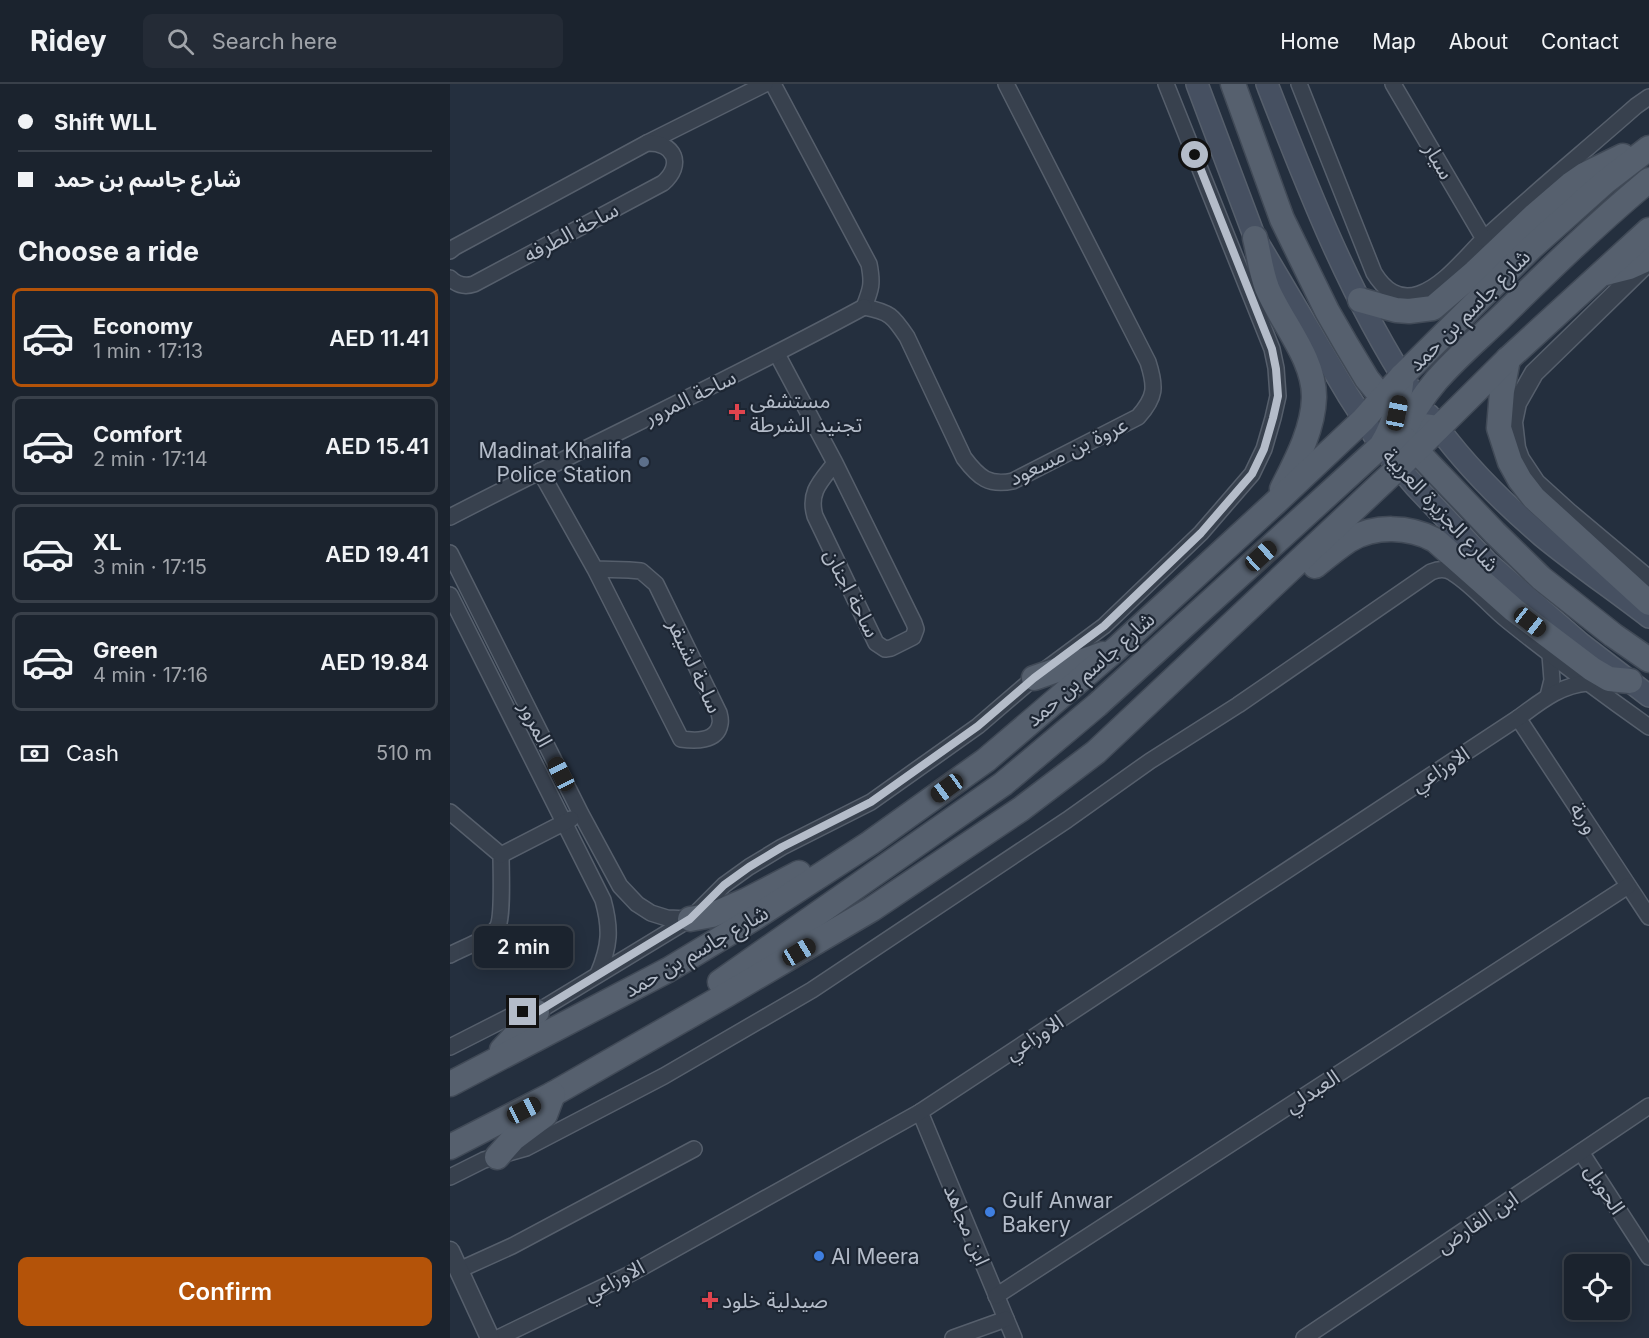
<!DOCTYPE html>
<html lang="en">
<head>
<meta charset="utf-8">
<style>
	:root { --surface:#1b232e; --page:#242b36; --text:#f1f3f6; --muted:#a0a4aa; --line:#39404a; --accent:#b45309 }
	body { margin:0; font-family:Inter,"Noto Sans Arabic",sans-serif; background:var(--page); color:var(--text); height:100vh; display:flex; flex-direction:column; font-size:22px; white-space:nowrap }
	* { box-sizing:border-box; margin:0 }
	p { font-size:20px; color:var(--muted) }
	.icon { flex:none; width:33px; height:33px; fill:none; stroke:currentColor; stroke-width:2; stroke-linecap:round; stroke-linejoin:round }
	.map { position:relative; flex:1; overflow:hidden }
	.side { display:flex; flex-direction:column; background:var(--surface); width:450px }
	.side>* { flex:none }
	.guide { display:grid; align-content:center; height:132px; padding:0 18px; background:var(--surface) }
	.fabs { position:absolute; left:1114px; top:1170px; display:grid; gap:12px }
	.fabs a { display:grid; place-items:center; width:66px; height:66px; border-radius:9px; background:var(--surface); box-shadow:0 3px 15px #0003,0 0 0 2px var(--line); font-size:30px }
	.end { position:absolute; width:27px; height:27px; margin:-14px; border:8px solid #b4bcc9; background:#111; box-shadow:0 0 0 3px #111 }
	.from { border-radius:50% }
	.bubble { position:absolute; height:42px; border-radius:9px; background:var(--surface); box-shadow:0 3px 15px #0003,0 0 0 2px var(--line); font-size:20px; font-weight:600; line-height:42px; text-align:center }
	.car { position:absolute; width:18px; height:36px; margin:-18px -9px; border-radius:8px; box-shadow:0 0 4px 2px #0007; background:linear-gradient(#222 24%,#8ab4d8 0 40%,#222 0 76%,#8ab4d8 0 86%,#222 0) }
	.guide b { display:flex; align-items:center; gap:21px; height:57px; font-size:22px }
	.guide b+b { border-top:2px solid var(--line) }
	.guide i { width:15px; height:15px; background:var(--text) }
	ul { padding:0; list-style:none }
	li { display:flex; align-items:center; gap:18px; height:99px; margin:0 12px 9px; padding:0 6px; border:3px solid var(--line); border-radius:9px }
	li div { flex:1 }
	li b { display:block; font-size:22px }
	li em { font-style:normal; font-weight:600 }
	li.current { border-color:var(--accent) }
	li>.icon { width:54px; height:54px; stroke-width:1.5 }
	h2 { padding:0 18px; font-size:27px; line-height:72px }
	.pay { display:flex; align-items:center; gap:15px; height:66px; padding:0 18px; font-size:22px }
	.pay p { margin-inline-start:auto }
	.primary-button { display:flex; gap:12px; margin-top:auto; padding:12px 18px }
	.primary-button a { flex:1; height:69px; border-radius:9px; background:var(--accent); color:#fff; font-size:24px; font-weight:600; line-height:69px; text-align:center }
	header { display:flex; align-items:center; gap:36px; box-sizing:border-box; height:84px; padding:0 30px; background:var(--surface); border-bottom:2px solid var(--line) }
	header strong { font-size:28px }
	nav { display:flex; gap:33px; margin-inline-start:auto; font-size:21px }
	.search { width:420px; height:54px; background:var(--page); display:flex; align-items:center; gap:15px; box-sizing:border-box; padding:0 21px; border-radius:9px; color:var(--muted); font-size:22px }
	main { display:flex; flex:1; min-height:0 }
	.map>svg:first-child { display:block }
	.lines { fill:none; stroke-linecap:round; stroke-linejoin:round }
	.minor-casing { stroke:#565f6c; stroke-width:18 }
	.tertiary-casing { stroke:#565f6c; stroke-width:21 }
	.secondary-casing { stroke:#565f6c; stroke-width:24 }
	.primary-casing { stroke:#414a57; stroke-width:27 }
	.minor { stroke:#38414e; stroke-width:15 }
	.tertiary { stroke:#38414e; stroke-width:18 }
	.secondary { stroke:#465061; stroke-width:21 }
	.primary { stroke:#56606e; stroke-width:24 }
	.route { stroke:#b4bcc9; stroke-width:8 }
	.health-dot { fill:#e0444e; stroke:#1d2633; stroke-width:2 }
	.service-dot { fill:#5c6f8a; stroke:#1d2633; stroke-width:2 }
	.shop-dot { fill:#3f7fe0; stroke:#1d2633; stroke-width:2 }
	.labels { text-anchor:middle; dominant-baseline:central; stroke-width:4.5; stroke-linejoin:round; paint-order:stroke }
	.street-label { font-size:21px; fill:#b4bcc9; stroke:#1d2633 }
	.poi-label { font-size:21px; fill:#b4bcc9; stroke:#1d2633; text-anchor:start }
</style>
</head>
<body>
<header>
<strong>Ridey</strong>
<div class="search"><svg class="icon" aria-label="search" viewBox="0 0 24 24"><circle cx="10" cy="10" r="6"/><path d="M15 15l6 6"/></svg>Search here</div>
<nav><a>Home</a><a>Map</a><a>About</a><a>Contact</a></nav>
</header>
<main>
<section class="side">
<div class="guide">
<b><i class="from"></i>Shift WLL</b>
<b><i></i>شارع جاسم بن حمد</b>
</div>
<h2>Choose a ride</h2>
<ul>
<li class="current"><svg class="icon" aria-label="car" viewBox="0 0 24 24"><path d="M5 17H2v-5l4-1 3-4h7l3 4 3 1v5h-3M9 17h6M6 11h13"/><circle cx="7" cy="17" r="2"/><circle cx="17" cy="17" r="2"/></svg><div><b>Economy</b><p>1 min · 17:13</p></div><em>AED 11.41</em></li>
<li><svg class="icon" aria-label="car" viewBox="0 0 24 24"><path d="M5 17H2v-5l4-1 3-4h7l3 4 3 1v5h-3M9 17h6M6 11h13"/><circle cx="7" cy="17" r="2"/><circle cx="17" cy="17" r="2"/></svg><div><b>Comfort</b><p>2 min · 17:14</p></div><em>AED 15.41</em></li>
<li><svg class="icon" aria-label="car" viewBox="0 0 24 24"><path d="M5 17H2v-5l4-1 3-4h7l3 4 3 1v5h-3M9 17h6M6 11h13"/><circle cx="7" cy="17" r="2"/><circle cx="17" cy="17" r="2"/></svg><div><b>XL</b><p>3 min · 17:15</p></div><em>AED 19.41</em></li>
<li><svg class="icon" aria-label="car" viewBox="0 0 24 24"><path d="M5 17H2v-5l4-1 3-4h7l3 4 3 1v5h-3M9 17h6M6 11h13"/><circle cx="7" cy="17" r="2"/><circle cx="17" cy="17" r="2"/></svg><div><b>Green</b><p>4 min · 17:16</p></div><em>AED 19.84</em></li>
</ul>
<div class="pay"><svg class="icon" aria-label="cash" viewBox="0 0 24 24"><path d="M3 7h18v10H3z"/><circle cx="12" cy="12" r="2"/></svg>Cash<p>510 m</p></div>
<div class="primary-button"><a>Confirm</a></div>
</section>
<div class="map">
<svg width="1199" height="1254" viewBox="0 0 1199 1254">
	<rect width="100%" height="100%" fill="#242f3e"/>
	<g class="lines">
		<defs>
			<g id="minor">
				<path d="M 323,0 L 419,180 C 423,200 421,205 414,223"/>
				<path d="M 849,0 L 924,189 C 934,205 948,217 969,210 C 994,202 1016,172 1035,154 C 1084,109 1136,66 1186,22 L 1199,13"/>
				<polyline points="943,0 1034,155"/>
				<polyline points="197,59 315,0"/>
				<path d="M 0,167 L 5,163 L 197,59 C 225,58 234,81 213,99 L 24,200 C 15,203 7,201 0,194"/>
				<path d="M 414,223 C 440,228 443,232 457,253 L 514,374 C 529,394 539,402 563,397 L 688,333 C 706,313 706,303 698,278 L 556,0"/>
				<path d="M 327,270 L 385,379 L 464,539 L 466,545 L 463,553 L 441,564 L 435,565 L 426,559 L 365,432 C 358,408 371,397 385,379"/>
				<path d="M 90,387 L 145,485 L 231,655 C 244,657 267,658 270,640 C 271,636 270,633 269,629 L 206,500 L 191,487 L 179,486 L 145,485"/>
				<path d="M 0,433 C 137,362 278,297 414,223"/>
				<polyline points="0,469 131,730 170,802 187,820 201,829 217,834 240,835"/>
				<path d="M 0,511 L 153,816 C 161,845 160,862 148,890"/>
				<polyline points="1098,612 1102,596 1100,571"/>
				<polyline points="1068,634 1199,833"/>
				<path d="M 0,728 L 51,771 C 51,785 53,831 48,842 C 42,854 12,864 0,871"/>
				<polyline points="51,771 121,735"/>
				<polyline points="0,963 61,932 73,928 87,928 240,835 274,801 299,783 332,763 421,718 528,642 584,594 654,542 751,449 802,390 814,365 823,334 828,312 826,284 822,265 716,0"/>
				<polyline points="470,1028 564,1254"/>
				<polyline points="1131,1068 1199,1173"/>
				<path d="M 0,1093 L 34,1076 L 76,1064 L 214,992 L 362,906 L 617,736 L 700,677 L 788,621 L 981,488 C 988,485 996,484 1003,489 C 1024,502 1039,522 1058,537 C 1104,574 1151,609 1199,643"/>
				<polyline points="9,1186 62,1162 244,1065"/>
				<polyline points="546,1212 1178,802"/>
				<path d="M 48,1254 L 180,1190 L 470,1028 L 1068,634 C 1090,618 1110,601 1138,599"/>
				<polyline points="503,1254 556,1235"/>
				<polyline points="854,1254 1199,1022"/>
			</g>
			<g id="tertiary">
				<polyline points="1198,178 1084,289 1067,319 1063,338 1066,364 1070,375 1086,399 1118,428 1199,496"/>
				<polyline points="0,1167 40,1254"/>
			</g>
			<g id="secondary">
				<polyline points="747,0 805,154 898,311 931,362 965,402 1037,478 1130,559 1199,612"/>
				<path d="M 817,0 C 858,105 899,211 961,306"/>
				<path d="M 979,331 C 1010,376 1051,417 1092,452 C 1126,480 1164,506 1199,533"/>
			</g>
			<g id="primary">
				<polyline points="783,0 832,135 877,227 896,260 917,295 939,322 958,336 973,342 988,344"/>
				<path d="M 805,154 C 809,171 811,188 817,204 C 831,238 865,275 864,314 C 863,346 846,377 832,405"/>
				<polyline points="1155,189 1179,183 1199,174"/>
				<polyline points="910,216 946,226 959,227 983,224 1025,188 1085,131 1121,100 1134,91 1173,72"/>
				<polyline points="1058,275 1052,307 1049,344 1060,378 1070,396 1084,414 1199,519"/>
				<path d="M 952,351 C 974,300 1009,273 1048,236 C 1097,188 1146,140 1199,96"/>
				<polyline points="955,355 1045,449 1091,494 1163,551 1199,576"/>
				<path d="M 865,482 C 876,473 887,464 899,456 C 925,441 959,442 985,456 L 1064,526 L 1142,585 L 1159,595 L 1180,597"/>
				<polyline points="584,594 653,570"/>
				<polyline points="240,835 262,831 297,816 349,789"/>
				<path d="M 270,898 L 553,700 L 647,621 L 931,362 C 945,340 949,318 952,292"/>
				<polyline points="52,966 87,928"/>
				<polyline points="0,1000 218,886 306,833 420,759 536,676 666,565 826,418 913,336 952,292 1082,163 1155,98 1199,64"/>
				<polyline points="0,1063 103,1010 276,911 422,825 571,725 646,668 949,383 1058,275 1199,146"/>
				<polyline points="47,1073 63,1055 95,1031 103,1010"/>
			</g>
		</defs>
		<!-- minor casing -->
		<use href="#minor" class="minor-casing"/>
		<!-- tertiary casing -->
		<use href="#tertiary" class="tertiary-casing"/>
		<!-- secondary casing -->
		<use href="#secondary" class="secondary-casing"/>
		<!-- primary casing -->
		<use href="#primary" class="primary-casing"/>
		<!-- minor -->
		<use href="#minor" class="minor"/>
		<!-- tertiary -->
		<use href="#tertiary" class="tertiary"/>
		<!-- secondary -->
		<use href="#secondary" class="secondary"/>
		<!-- primary -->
		<use href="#primary" class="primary"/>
	</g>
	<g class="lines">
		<!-- route -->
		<polyline class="route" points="73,928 87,928 240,835 274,801 299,783 332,763 421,718 528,642 584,594 654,542 751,449 802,390 814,365 823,334 828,312 826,285 822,265 745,71"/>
	</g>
	<!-- markers -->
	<g class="health-dot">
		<path d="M284 319h6v6h6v6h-6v6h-6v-6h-6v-6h6z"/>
		<path d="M257 1207h6v6h6v6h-6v6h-6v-6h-6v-6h6z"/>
	</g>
	<circle class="service-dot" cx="194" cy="378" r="6"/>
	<g class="shop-dot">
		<circle cx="540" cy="1128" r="6"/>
		<circle cx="369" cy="1172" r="6"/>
	</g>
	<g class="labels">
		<!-- street labels -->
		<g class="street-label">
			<text transform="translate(989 77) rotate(60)">سيار</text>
			<text transform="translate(121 148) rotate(-28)">ساحة الطرفه</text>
			<text transform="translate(1019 226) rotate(-45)">شارع جاسم بن حمد</text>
			<text transform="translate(240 313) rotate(-26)">ساحة المرور</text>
			<text transform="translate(618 367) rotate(-26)">عروة بن مسعود</text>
			<text transform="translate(991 426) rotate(47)">شارع الجزيرة العربية</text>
			<text transform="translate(402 509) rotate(63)">ساحة اجنان</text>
			<text transform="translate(245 582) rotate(65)">ساحة لشيقر</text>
			<text transform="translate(640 585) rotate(-41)">شارع جاسم بن حمد</text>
			<text transform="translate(86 640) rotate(63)">المرور</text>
			<text transform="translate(990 685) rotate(-33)">الاوزاعي</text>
			<text transform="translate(1134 734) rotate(57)">وربة</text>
			<text transform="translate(246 867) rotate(-30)">شارع جاسم بن حمد</text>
			<text transform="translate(584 953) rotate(-33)">الاوزاعي</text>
			<text transform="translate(862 1007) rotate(-33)">العبدلي</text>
			<text transform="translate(1155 1105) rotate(57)">الحويل</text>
			<text transform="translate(1027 1138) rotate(-34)">ابن الفارض</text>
			<text transform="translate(517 1141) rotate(67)">ابن مجاهد</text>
			<text transform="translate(164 1196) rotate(-27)">الاوزاعي</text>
		</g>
		<!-- poi labels -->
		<g class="poi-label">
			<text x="300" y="316">مستشفى<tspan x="300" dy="24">تجنيد الشرطة</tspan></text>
			<text x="182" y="366" text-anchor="end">Madinat Khalifa<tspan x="182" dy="24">Police Station</tspan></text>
			<text x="552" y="1116">Gulf Anwar<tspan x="552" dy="24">Bakery</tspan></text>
			<text x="381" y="1172">Al Meera</text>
			<text x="272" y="1216">صيدلية خلود</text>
		</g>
	</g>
</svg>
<div class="fabs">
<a><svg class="icon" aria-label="locate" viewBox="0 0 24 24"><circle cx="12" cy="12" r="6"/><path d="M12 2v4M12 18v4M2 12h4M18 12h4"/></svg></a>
</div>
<i class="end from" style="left:745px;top:71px"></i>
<i class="end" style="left:73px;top:928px"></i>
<div class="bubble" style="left:24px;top:842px;width:99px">2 min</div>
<i class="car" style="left:947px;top:329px;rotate:11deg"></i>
<i class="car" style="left:811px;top:472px;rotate:48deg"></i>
<i class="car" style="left:1080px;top:538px;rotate:128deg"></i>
<i class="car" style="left:111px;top:690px;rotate:333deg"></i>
<i class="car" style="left:497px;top:704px;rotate:234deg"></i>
<i class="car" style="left:349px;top:868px;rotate:59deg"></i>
<i class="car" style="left:74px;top:1026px;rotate:63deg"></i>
</div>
</main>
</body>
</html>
